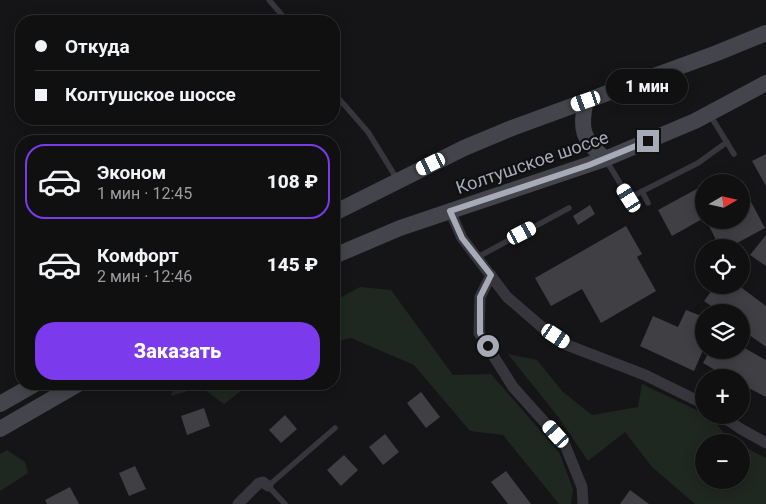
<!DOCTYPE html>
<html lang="ru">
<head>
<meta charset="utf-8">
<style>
	:root { --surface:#101011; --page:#19191a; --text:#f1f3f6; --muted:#9c9d9f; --line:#303031; --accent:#7c3aed }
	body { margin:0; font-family:Roboto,sans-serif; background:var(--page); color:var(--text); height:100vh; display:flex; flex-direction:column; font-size:19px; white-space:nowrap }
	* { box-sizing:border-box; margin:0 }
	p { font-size:16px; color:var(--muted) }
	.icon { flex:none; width:28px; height:28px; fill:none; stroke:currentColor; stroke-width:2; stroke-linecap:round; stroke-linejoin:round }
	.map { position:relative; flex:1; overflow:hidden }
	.side { position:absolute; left:15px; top:135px; width:325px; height:255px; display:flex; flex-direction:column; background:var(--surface); border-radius:20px; box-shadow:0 2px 12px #0003,0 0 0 1px var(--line) }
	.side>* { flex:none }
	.hud { position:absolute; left:15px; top:15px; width:325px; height:110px; border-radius:20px; box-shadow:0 2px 12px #0003,0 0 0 1px var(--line); display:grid; align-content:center; height:110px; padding:0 20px; background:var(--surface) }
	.needle { width:32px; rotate:81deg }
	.controls { position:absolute; left:695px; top:174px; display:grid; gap:10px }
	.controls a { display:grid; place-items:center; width:55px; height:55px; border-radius:50%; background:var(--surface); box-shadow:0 2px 12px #0003,0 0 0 1px var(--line); font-size:25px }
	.end { position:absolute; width:22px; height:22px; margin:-11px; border:6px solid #a7aab7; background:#111; box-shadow:0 0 0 2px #111 }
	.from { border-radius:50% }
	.bubble { position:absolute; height:35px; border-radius:18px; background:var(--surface); box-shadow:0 2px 12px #0003,0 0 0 1px var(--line); font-size:16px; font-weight:800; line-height:35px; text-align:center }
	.car { position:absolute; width:15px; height:30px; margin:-15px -8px; border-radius:6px; box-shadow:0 0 4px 1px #0007; background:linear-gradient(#fff 24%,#345 0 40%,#fff 0 76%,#345 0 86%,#fff 0) }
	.hud b { display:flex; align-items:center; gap:18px; height:48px; font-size:19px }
	.hud b+b { border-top:1px solid var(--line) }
	.hud i { width:12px; height:12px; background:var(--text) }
	ul { padding:9px 0 0; list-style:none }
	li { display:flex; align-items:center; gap:15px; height:75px; margin:0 10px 8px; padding:0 10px; border:2px solid transparent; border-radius:20px }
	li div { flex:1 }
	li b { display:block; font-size:19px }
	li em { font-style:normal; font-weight:800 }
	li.selected { border-color:var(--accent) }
	li>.icon { width:45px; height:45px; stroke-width:1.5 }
	.primary-button { display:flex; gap:10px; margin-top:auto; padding:10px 20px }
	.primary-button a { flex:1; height:58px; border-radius:20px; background:var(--accent); color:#fff; font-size:20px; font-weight:800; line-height:58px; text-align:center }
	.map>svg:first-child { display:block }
	.green { fill:#1f2721 }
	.building { fill:#3f3f44 }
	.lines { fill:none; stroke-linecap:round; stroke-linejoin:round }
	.lane { stroke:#36363c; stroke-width:5.5 }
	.street { stroke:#36363c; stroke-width:11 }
	.secondary { stroke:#44454c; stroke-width:16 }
	.route { stroke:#a7aab7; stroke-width:6 }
	.labels { text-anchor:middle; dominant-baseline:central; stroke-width:4.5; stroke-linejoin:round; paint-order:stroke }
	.street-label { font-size:18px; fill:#a7aab7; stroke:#101012 }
</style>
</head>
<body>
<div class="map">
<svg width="766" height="504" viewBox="0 0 766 504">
	<rect width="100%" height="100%" fill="#151517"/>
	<!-- green -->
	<g class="green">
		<polygon points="360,287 391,290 453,375 491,374 559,452 573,489 571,504 559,504 503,435 470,431 414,365 351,338 334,342 334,301"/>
		<polygon points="508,354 537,360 562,391 592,415 638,407 642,384 711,417 727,437 738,442 704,442 704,480 741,480 741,445 766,458 766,504 695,504 652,467 625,432 588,461 559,418"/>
		<polygon points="176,384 250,384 224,404 201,387 171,396 174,385"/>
		<polygon points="7,450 25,462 28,473 0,491 0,454"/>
	</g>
	<!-- building -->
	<g class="building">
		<polygon points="766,154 766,186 752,161"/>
		<polygon points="704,185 704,218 672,236 658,210"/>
		<polygon points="750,200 765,228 728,248 720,248 707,222 710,220 741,220 741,204"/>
		<polygon points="590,205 595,214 578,225 573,216"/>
		<polygon points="626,226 642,254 637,257 656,291 601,323 582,289 551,306 535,278"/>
		<polygon points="766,235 766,266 750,255"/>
		<polygon points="716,285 738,285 766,306 766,347 741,329 741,312 720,312 704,301"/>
		<polygon points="686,310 704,317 704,348 694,371 640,346 653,316 678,327"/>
		<polygon points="741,346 766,360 766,397 741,384 741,378 729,378 703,363 710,350 741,350"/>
		<polygon points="421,392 440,417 426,428 407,403"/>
		<polygon points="204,408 210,426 187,435 181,416"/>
		<polygon points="285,415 297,429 281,443 269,430"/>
		<polygon points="385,434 399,452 383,465 369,447"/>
		<polygon points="344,455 358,470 341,486 327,470"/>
		<polygon points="135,466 146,489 129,496 119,473"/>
		<polygon points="506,471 531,504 508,504 491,482"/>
		<polygon points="70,487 79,504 47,504 45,500"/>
		<polygon points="630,490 649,504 620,504"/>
	</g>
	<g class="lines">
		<!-- lane -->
		<g class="lane">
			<polyline points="269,0 287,21"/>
			<polyline points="334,93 368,132 397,179"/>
			<polyline points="710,115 734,154"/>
			<polyline points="606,160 629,198 698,163 727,142"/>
			<polyline points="642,191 648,203"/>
			<polyline points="476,258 569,208"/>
			<polyline points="285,504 268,486 335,428"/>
		</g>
		<!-- street -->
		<g class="street">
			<polyline points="450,211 462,238 507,297 543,328 567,345 645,375 704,404"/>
			<polyline points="491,275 480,297 479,333 513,387 565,445 582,487 583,504"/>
			<polyline points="720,415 741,429 766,443"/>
			<polyline points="238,504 259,483 263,482 268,486"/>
		</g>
		<!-- secondary -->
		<g class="secondary">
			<path d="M 586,101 C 579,129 583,140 605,159"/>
			<polyline points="334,213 464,148 512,128 717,53 766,33"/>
			<polyline points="334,256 400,228 605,159 695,121 766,83"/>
			<polyline points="0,404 35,384"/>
			<polyline points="0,429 78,384"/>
		</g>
	</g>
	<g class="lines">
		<!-- route -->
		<polyline class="route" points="488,346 480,333 480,297 491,275 462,238 450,211 589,165 648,141"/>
	</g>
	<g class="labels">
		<!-- street labels -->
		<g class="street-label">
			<text transform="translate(532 162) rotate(-19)">Колтушское шоссе</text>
		</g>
	</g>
</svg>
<div class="controls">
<a><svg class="needle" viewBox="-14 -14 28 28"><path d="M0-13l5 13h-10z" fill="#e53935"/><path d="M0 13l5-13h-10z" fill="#9c9d9f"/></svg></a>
<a><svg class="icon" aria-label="locate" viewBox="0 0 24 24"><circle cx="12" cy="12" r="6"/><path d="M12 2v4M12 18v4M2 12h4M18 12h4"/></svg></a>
<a><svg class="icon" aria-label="layers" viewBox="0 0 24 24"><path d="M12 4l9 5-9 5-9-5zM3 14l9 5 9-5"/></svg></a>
<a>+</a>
<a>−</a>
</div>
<i class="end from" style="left:488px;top:346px"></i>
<i class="end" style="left:648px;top:141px"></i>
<div class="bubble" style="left:606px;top:69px;width:82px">1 мин</div>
<i class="car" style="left:586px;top:101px;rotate:251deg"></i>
<i class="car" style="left:431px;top:164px;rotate:244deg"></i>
<i class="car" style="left:629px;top:198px;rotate:328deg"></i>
<i class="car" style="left:522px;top:233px;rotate:62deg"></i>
<i class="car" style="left:556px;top:336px;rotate:124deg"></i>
<i class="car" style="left:556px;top:434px;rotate:318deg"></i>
<div class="hud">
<b><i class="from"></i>Откуда</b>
<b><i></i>Колтушское шоссе</b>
</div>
<section class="side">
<ul>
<li class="selected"><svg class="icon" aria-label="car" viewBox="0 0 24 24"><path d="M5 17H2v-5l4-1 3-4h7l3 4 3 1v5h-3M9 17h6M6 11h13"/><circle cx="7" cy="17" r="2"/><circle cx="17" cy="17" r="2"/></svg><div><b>Эконом</b><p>1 мин · 12:45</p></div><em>108 ₽</em></li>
<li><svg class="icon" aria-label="car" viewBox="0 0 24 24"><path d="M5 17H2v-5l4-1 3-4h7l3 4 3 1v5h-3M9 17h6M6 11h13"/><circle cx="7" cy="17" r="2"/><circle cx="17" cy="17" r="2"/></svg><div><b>Комфорт</b><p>2 мин · 12:46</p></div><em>145 ₽</em></li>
</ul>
<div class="primary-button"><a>Заказать</a></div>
</section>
</div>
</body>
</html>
